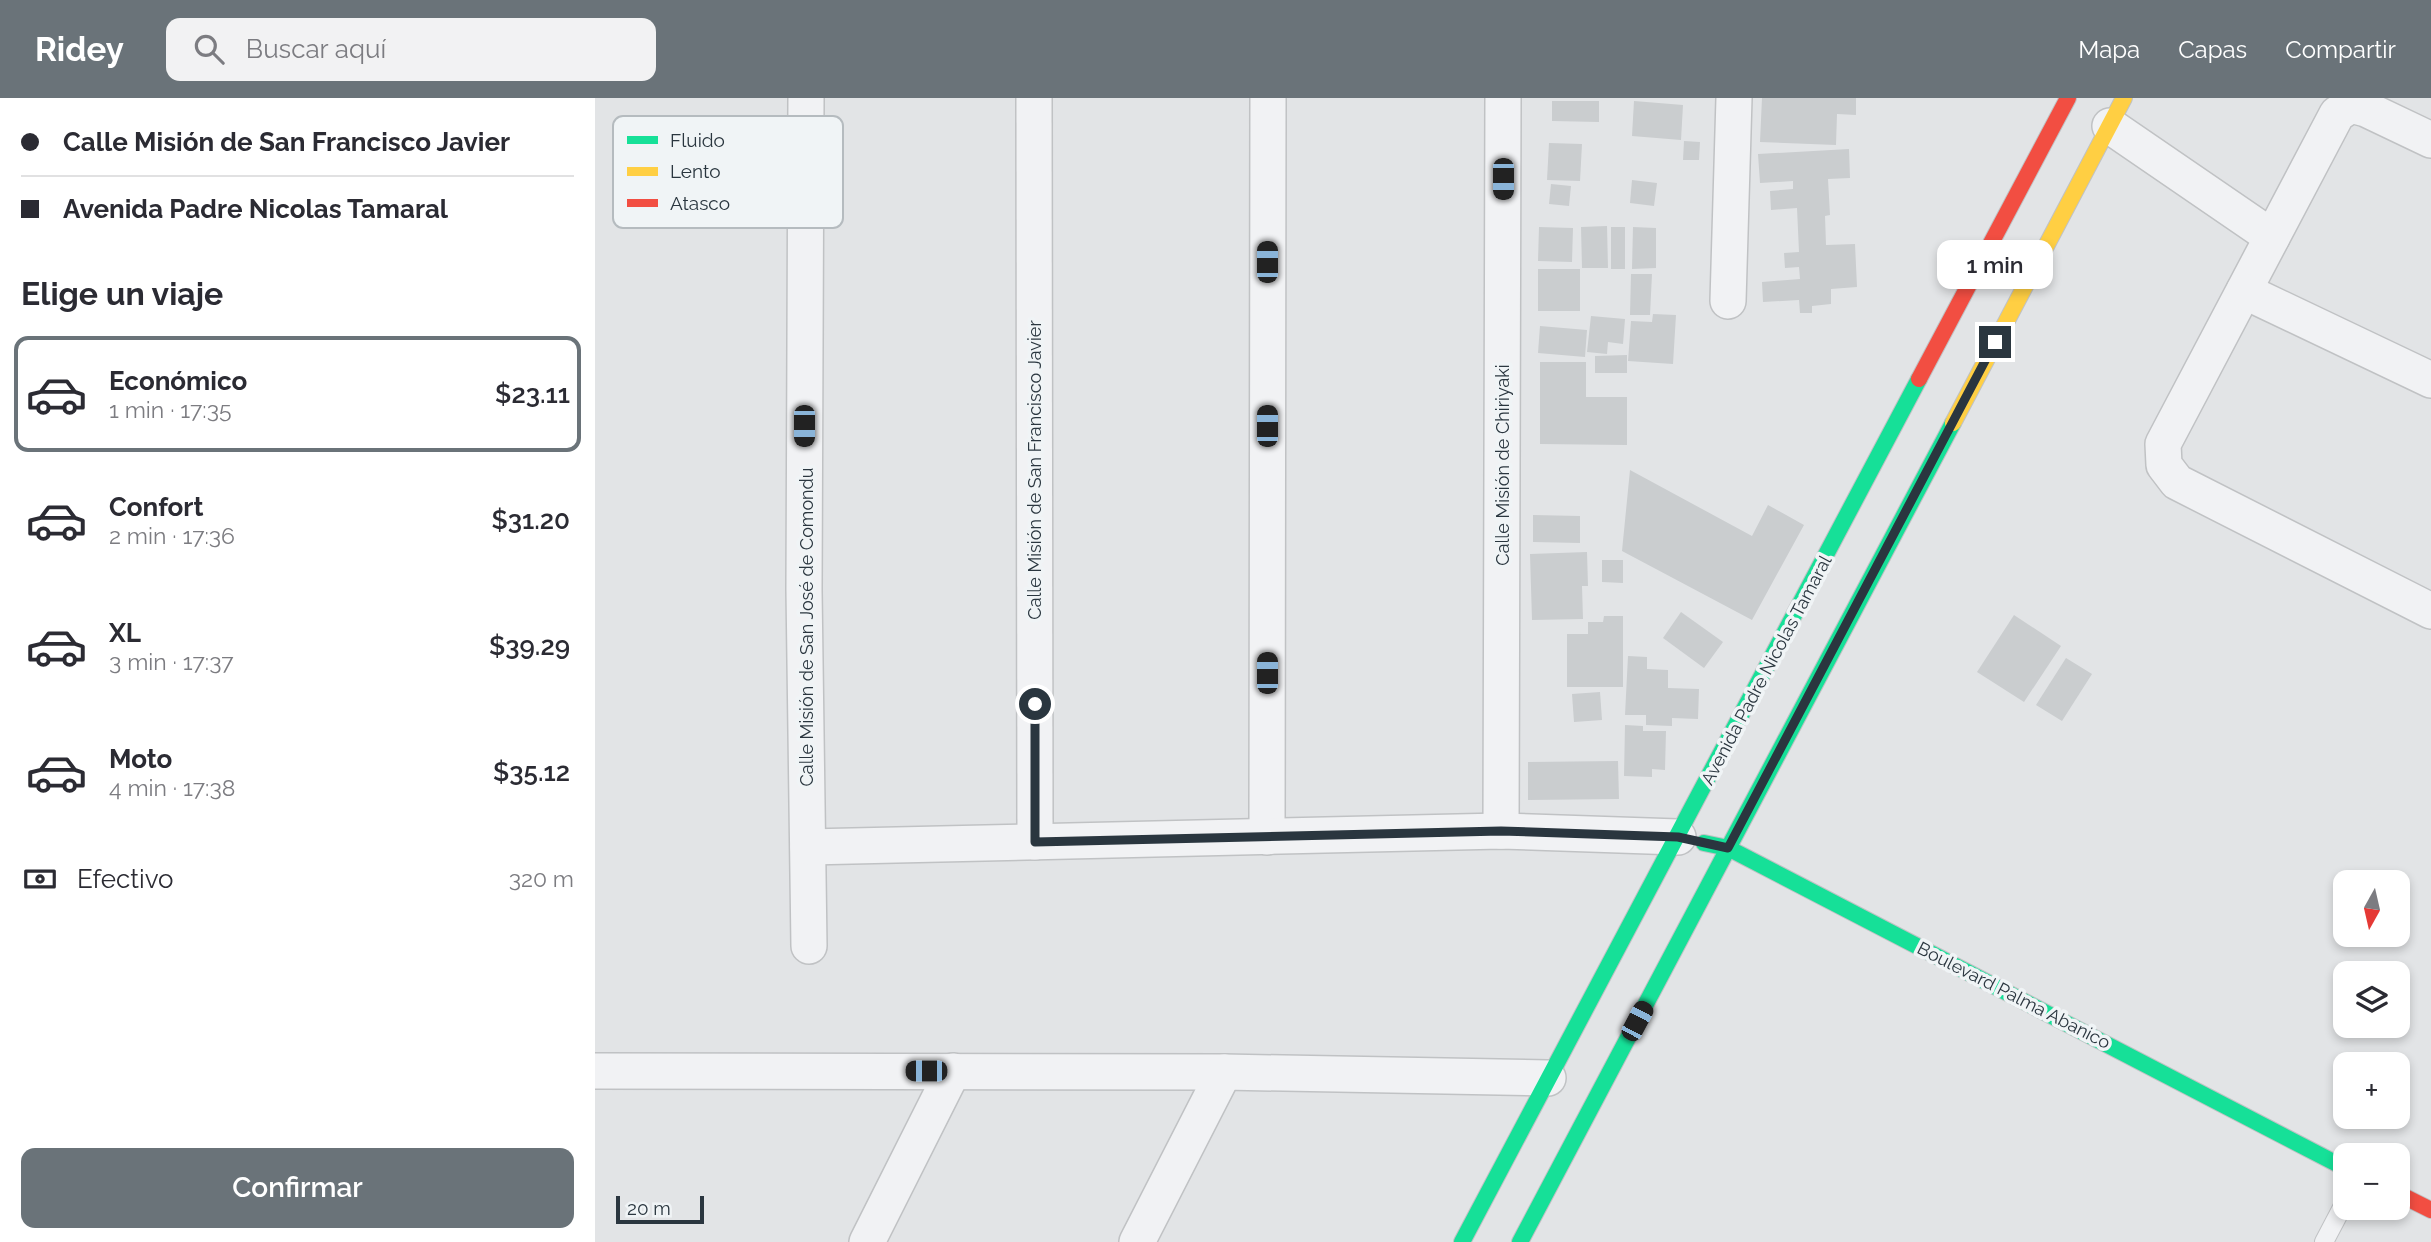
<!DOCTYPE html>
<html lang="es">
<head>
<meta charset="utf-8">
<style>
	:root { --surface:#fff; --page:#f2f2f3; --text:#2b2b33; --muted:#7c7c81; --line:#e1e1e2; --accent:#6a7379 }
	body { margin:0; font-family:Raleway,sans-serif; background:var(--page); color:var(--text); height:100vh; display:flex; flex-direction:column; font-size:26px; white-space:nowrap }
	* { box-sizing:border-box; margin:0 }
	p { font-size:23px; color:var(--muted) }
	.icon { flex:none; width:38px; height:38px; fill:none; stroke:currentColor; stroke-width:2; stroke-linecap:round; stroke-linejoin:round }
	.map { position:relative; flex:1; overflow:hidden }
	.side { display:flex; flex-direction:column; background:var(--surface); width:595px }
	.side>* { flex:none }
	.guide { display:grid; align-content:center; height:154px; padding:0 21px; background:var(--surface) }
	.needle { width:46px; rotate:188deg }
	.fabs { position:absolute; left:1738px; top:772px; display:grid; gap:14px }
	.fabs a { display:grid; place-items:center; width:77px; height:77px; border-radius:14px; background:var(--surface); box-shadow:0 4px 10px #0003; font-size:35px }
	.scale { position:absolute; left:21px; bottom:18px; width:88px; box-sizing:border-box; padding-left:7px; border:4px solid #2a363f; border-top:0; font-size:19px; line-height:24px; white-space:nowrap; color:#2a363f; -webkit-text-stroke:5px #f0f4f6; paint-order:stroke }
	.end { position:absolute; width:32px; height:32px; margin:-16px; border:9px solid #2a363f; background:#fff; box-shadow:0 0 0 4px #fff }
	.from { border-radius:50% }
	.bubble { position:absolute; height:49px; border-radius:14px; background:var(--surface); box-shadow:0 4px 10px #0003; font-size:23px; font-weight:600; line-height:49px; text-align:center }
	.car { position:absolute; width:21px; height:42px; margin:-21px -10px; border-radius:9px; box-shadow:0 0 5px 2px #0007; background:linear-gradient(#222 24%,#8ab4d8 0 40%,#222 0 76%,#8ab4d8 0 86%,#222 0) }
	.guide b { display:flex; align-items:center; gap:24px; height:66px; font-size:26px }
	.guide b+b { border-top:2px solid var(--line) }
	.guide i { width:18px; height:18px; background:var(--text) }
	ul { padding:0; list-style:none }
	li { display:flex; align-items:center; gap:21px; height:116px; margin:0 14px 10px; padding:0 7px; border:4px solid transparent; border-radius:14px }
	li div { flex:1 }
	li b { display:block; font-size:26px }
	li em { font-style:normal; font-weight:600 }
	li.current { border-color:var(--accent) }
	li>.icon { width:63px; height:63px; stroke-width:1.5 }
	h2 { padding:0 21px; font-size:32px; line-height:84px }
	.pay { display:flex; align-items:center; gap:18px; height:77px; padding:0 21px; font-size:26px }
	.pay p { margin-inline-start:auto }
	.cta { display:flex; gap:14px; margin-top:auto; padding:14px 21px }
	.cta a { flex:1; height:80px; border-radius:14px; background:var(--accent); color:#fff; font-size:28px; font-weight:600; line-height:80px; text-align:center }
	header { display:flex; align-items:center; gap:42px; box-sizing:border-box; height:98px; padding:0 35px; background:var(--accent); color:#fff }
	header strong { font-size:33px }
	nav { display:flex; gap:38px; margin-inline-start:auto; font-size:24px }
	.search { width:490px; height:63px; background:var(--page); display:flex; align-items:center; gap:18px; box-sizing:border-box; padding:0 24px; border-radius:14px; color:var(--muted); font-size:26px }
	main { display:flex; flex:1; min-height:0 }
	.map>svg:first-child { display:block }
	.building { fill:#cacdcf }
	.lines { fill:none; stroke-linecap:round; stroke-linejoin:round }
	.lane-casing { stroke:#c0c2c4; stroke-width:20 }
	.street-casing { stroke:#c0c2c4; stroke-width:38 }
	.fast-casing { stroke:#c0c2c4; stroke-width:18 }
	.slow-casing { stroke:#c0c2c4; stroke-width:18 }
	.jam-casing { stroke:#c0c2c4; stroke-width:18 }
	.lane { stroke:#f1f2f4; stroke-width:18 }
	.street { stroke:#f1f2f4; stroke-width:35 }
	.fast { stroke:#16e098; stroke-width:16 }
	.slow { stroke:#ffcf43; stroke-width:16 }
	.jam { stroke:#f24e42; stroke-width:16 }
	.route { stroke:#2a363f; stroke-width:9 }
	.labels { text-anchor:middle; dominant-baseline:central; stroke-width:7; stroke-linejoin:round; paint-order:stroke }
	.street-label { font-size:18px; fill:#2a363f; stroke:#f0f4f6 }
	.key { fill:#f0f4f6; stroke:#b5bbbf; stroke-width:2 }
	.key-label { font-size:19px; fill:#2a363f }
</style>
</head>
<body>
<header>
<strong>Ridey</strong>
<div class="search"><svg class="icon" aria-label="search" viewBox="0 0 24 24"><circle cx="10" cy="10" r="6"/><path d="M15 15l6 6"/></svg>Buscar aquí</div>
<nav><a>Mapa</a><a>Capas</a><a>Compartir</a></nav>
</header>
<main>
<section class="side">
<div class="guide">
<b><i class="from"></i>Calle Misión de San Francisco Javier</b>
<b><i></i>Avenida Padre Nicolas Tamaral</b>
</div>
<h2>Elige un viaje</h2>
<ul>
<li class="current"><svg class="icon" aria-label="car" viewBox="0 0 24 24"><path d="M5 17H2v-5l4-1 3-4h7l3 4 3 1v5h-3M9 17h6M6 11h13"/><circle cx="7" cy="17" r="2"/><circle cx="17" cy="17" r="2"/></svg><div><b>Económico</b><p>1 min · 17:35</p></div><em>$23.11</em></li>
<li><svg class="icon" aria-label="car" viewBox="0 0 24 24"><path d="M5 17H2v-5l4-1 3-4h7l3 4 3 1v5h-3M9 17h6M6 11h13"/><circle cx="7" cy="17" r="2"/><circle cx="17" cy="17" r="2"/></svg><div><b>Confort</b><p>2 min · 17:36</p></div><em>$31.20</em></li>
<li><svg class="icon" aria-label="car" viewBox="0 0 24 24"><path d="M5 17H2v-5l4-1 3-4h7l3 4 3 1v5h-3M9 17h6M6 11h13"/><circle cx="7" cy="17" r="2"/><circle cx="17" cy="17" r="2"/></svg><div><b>XL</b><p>3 min · 17:37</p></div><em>$39.29</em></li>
<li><svg class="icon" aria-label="car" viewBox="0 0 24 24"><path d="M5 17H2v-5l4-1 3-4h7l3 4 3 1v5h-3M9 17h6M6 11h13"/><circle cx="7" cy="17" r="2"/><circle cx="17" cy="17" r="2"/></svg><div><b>Moto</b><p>4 min · 17:38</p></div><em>$35.12</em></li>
</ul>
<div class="pay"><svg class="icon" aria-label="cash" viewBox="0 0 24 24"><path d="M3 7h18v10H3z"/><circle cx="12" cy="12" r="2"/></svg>Efectivo<p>320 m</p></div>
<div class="cta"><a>Confirmar</a></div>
</section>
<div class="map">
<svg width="1836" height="1144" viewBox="0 0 1836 1144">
	<rect width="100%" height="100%" fill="#e2e4e6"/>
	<!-- building -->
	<g class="building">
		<polygon points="1167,0 1261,0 1261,17 1242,16 1241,47 1165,44"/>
		<polygon points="957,3 1004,3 1004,24 957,23"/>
		<polygon points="1039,3 1088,7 1086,42 1037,38"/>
		<polygon points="1089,43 1105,44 1104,62 1088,62"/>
		<polygon points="954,45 987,46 985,83 952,82"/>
		<polygon points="1254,51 1255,80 1233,81 1235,117 1230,118 1231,147 1260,146 1262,189 1236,191 1236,206 1217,208 1217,215 1205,215 1204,202 1168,204 1167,184 1205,181 1204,169 1190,170 1189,155 1204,154 1202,110 1176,112 1175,93 1198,91 1198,83 1165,85 1163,56"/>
		<polygon points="1037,82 1062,85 1059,108 1035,105"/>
		<polygon points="956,86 976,88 974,108 954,106"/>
		<polygon points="1012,128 1013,170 987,170 986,129"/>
		<polygon points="944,129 978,130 977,164 943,163"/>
		<rect x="1016" y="129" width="14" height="42"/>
		<polygon points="1038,129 1061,130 1061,170 1037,171"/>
		<rect x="943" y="171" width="42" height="42"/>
		<polygon points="1036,176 1057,176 1055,217 1035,217"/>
		<polygon points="1058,216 1081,217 1078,266 1033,263 1036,223 1057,224"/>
		<polygon points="996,218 1030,221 1028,246 1013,244 1012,256 992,254"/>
		<polygon points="945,228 992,232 990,259 943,255"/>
		<polygon points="1032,257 1032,275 1000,275 1000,258"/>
		<polygon points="945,264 991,264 991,299 1032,299 1032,347 945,346"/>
		<polygon points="1035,372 1157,438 1173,407 1209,427 1157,522 1027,453"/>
		<polygon points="938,417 985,418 985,445 938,444"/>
		<polygon points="992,454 993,488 987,488 988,521 937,522 935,456"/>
		<polygon points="1007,462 1028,462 1028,485 1007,484"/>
		<polygon points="1086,514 1128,544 1109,570 1068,540"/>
		<polygon points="1419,517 1466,548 1429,604 1382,574"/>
		<polygon points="1009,518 1028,518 1028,589 972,589 972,536 993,536 993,524 1008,524"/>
		<polygon points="1033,558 1052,559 1052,571 1073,572 1073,590 1104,591 1103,621 1077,620 1077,628 1051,627 1051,617 1030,617"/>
		<polygon points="1471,560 1497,576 1467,623 1441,607"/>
		<polygon points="1005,594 1007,622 979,624 977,596"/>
		<polygon points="1030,627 1048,628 1048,633 1071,633 1070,672 1057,671 1057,679 1029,678"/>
		<polygon points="1023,663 1024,701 933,702 933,664"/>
	</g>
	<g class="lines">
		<defs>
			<polyline id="lane" points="1729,1144 1750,1104"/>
			<g id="street">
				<polyline points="211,0 209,492 214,848"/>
				<polyline points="439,0 440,744"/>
				<polyline points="1515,28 1677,139"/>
				<polyline points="1836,42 1771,11 1756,7 1742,16 1568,346 1569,367 1582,384 1836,513"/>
				<polyline points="1649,193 1836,282"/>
				<polyline points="1133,203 1139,0"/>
				<polyline points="906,733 908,0"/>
				<polyline points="672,739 673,0"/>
				<polyline points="213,749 906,733 1083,739"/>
				<polyline points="0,973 629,974 953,980"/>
				<polyline points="272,1144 358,973"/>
				<polyline points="542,1144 629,974"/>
			</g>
			<g id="fast">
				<polyline points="1109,745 1133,750 1750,1070"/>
				<polyline points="867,1144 1324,281"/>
				<polyline points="925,1144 1358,325"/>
			</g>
			<polyline id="slow" points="1358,325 1529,0"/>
			<g id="jam">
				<polyline points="1324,281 1473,0"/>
				<polyline points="1802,1095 1836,1112"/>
			</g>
		</defs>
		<!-- lane casing -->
		<use href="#lane" class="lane-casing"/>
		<!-- street casing -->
		<use href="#street" class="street-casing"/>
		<!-- fast casing -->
		<use href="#fast" class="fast-casing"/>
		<!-- slow casing -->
		<use href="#slow" class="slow-casing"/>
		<!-- jam casing -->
		<use href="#jam" class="jam-casing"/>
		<!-- lane -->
		<use href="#lane" class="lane"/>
		<!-- street -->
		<use href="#street" class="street"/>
		<!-- fast -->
		<use href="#fast" class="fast"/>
		<!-- slow -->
		<use href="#slow" class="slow"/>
		<!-- jam -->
		<use href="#jam" class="jam"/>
	</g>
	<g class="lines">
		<!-- route -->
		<polyline class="route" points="440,606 440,744 906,733 1083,739 1133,750 1400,244"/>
	</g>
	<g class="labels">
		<!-- street labels -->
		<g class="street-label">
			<text transform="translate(907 367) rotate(-90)">Calle Misión de Chiriyaki</text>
			<text transform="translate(439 372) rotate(-90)">Calle Misión de San Francisco Javier</text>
			<text transform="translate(211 529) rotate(-90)">Calle Misión de San José de Comondu</text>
			<text transform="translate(1171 572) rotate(-62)">Avenida Padre Nicolas Tamaral</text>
			<text transform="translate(1419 897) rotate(27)">Boulevard Palma Abanico</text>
		</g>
	</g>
	<!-- legend -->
	<rect x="18" y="18" width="230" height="112" rx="10" class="key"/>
	<rect x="32" y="38" width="31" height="8" fill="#16e098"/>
	<rect x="32" y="69" width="31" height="9" fill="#ffcf43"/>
	<rect x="32" y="101" width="31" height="8" fill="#f24e42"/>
	<g class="key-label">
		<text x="75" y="49">Fluido</text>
		<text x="75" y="80">Lento</text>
		<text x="75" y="112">Atasco</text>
	</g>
</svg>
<div class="fabs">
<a><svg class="needle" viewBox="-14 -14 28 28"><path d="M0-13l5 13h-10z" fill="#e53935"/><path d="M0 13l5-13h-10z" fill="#7c7c81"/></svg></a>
<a><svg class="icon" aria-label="layers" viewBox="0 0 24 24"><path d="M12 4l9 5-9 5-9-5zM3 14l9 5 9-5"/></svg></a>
<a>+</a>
<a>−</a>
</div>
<div class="scale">20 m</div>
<i class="end from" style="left:440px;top:606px"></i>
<i class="end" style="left:1400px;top:244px"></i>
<div class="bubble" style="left:1342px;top:142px;width:116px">1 min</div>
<i class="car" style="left:908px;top:81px;rotate:180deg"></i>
<i class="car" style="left:672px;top:164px;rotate:0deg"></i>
<i class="car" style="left:209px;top:328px;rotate:180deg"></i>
<i class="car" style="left:672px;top:328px;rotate:0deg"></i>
<i class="car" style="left:672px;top:575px;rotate:0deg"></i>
<i class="car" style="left:1042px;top:923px;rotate:28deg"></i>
<i class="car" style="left:331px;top:973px;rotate:270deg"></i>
</div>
</main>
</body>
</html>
